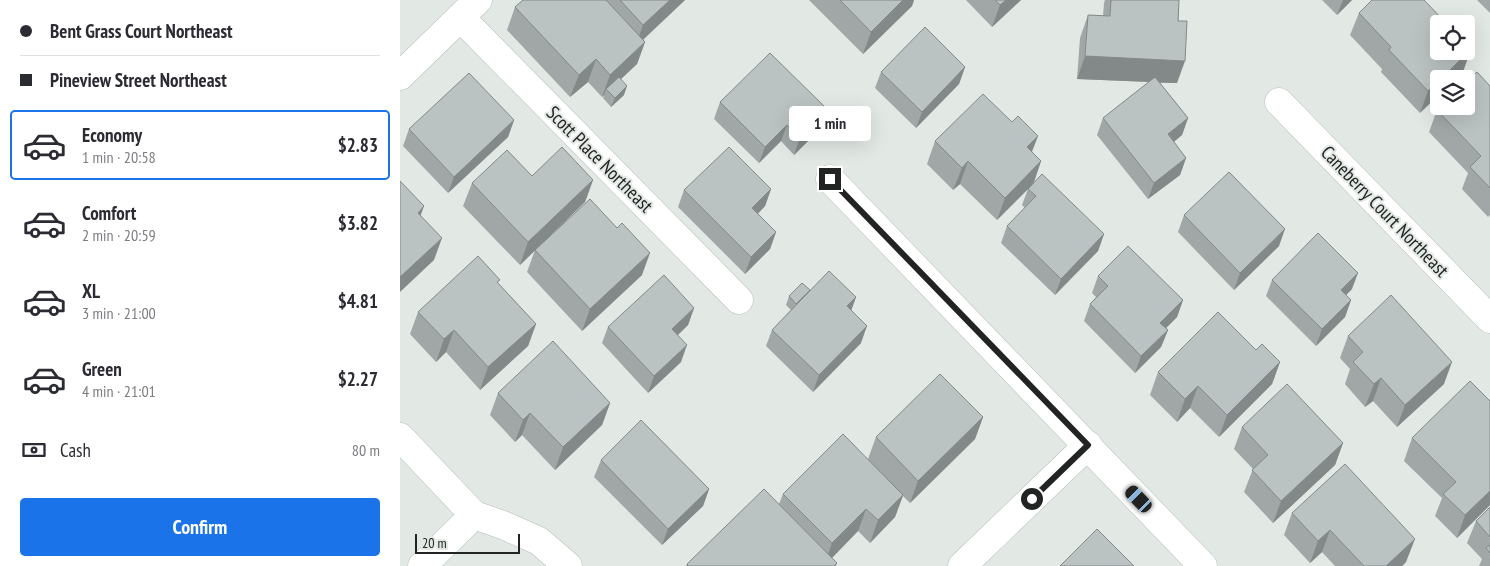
<!DOCTYPE html>
<html lang="en">
<head>
<meta charset="utf-8">
<style>
	:root { --surface:#fff; --page:#f7f7f7; --text:#2b2b33; --muted:#7c7c81; --line:#e1e1e2; --accent:#1a73e8 }
	body { margin:0; font-family:"PT Sans Narrow",sans-serif; background:var(--page); color:var(--text); height:100vh; display:flex; flex-direction:column; font-size:19px; white-space:nowrap }
	* { box-sizing:border-box; margin:0 }
	p { font-size:16px; color:var(--muted) }
	.icon { flex:none; width:28px; height:28px; fill:none; stroke:currentColor; stroke-width:2; stroke-linecap:round; stroke-linejoin:round }
	.map { position:relative; flex:1; overflow:hidden }
	.drawer { display:flex; flex-direction:column; background:var(--surface); width:400px }
	.drawer>* { flex:none }
	.guide { display:grid; align-content:center; height:110px; padding:0 20px; background:var(--surface) }
	.tools { position:absolute; left:1030px; top:15px; display:grid; gap:10px }
	.tools a { display:grid; place-items:center; width:45px; height:45px; border-radius:5px; background:var(--surface); box-shadow:0 5px 20px #0002; font-size:25px }
	.scale { position:absolute; left:15px; bottom:12px; width:105px; box-sizing:border-box; padding-left:5px; border:2px solid #212422; border-top:0; font-size:14px; line-height:18px; white-space:nowrap; color:#212422; -webkit-text-stroke:4px #e2e8e4; paint-order:stroke }
	.end { position:absolute; width:22px; height:22px; margin:-11px; border:6px solid #212422; background:#fff; box-shadow:0 0 0 2px #fff }
	.from { border-radius:50% }
	.bubble { position:absolute; height:35px; border-radius:5px; background:var(--surface); box-shadow:0 5px 20px #0002; font-size:16px; font-weight:800; line-height:35px; text-align:center }
	.car { position:absolute; width:15px; height:30px; margin:-15px -8px; border-radius:6px; box-shadow:0 0 4px 1px #0007; background:linear-gradient(#222 24%,#8ab4d8 0 40%,#222 0 76%,#8ab4d8 0 86%,#222 0) }
	.guide b { display:flex; align-items:center; gap:18px; height:48px; font-size:19px }
	.guide b+b { border-top:1px solid var(--line) }
	.guide i { width:12px; height:12px; background:var(--text) }
	ul { padding:0; list-style:none }
	li { display:flex; align-items:center; gap:15px; height:70px; margin:0 10px 8px; padding:0 10px; border:2px solid transparent; border-radius:5px }
	li div { flex:1 }
	li b { display:block; font-size:19px }
	li em { font-style:normal; font-weight:800 }
	li.on { border-color:var(--accent) }
	li>.icon { width:45px; height:45px; stroke-width:1.5 }
	.pay { display:flex; align-items:center; gap:12px; height:55px; padding:0 20px; font-size:19px }
	.pay p { margin-inline-start:auto }
	.primary-button { display:flex; gap:10px; margin-top:auto; padding:10px 20px }
	.primary-button a { flex:1; height:58px; border-radius:5px; background:var(--accent); color:#fff; font-size:20px; font-weight:800; line-height:58px; text-align:center }
	main { display:flex; flex:1; min-height:0 }
	.map>svg:first-child { display:block }
	.lines { fill:none; stroke-linecap:round; stroke-linejoin:round }
	.minor-casing { stroke:#b8beb9; stroke-width:29 }
	.minor { stroke:#fff; stroke-width:28 }
	.wall { fill:#a1a7a7 }
	.shaded-wall { fill:#838888 }
	.building { fill:#bbc2c2; stroke:#838888 }
	.route { stroke:#212422; stroke-width:6 }
	.labels { text-anchor:middle; dominant-baseline:central; stroke-width:4; stroke-linejoin:round; paint-order:stroke }
	.street-label { font-size:19px; fill:#212422; stroke:#e2e8e4 }
</style>
</head>
<body>
<main>
<section class="drawer">
<div class="guide">
<b><i class="from"></i>Bent Grass Court Northeast</b>
<b><i></i>Pineview Street Northeast</b>
</div>
<ul>
<li class="on"><svg class="icon" aria-label="car" viewBox="0 0 24 24"><path d="M5 17H2v-5l4-1 3-4h7l3 4 3 1v5h-3M9 17h6M6 11h13"/><circle cx="7" cy="17" r="2"/><circle cx="17" cy="17" r="2"/></svg><div><b>Economy</b><p>1 min · 20:58</p></div><em>$2.83</em></li>
<li><svg class="icon" aria-label="car" viewBox="0 0 24 24"><path d="M5 17H2v-5l4-1 3-4h7l3 4 3 1v5h-3M9 17h6M6 11h13"/><circle cx="7" cy="17" r="2"/><circle cx="17" cy="17" r="2"/></svg><div><b>Comfort</b><p>2 min · 20:59</p></div><em>$3.82</em></li>
<li><svg class="icon" aria-label="car" viewBox="0 0 24 24"><path d="M5 17H2v-5l4-1 3-4h7l3 4 3 1v5h-3M9 17h6M6 11h13"/><circle cx="7" cy="17" r="2"/><circle cx="17" cy="17" r="2"/></svg><div><b>XL</b><p>3 min · 21:00</p></div><em>$4.81</em></li>
<li><svg class="icon" aria-label="car" viewBox="0 0 24 24"><path d="M5 17H2v-5l4-1 3-4h7l3 4 3 1v5h-3M9 17h6M6 11h13"/><circle cx="7" cy="17" r="2"/><circle cx="17" cy="17" r="2"/></svg><div><b>Green</b><p>4 min · 21:01</p></div><em>$2.27</em></li>
</ul>
<div class="pay"><svg class="icon" aria-label="cash" viewBox="0 0 24 24"><path d="M3 7h18v10H3z"/><circle cx="12" cy="12" r="2"/></svg>Cash<p>80 m</p></div>
<div class="primary-button"><a>Confirm</a></div>
</section>
<div class="map">
<svg width="1090" height="566" viewBox="0 0 1090 566">
	<rect width="100%" height="100%" fill="#e2e8e4"/>
	<g class="lines">
		<defs>
			<g id="minor">
				<polyline points="61,18 339,300"/>
				<polyline points="0,76 78,0"/>
				<polyline points="879,102 1090,319"/>
				<polyline points="430,179 803,566"/>
				<polyline points="0,437 74,515 103,525 139,541 168,566"/>
				<polyline points="22,566 74,515"/>
				<polyline points="562,566 688,445"/>
			</g>
		</defs>
		<!-- minor casing -->
		<use href="#minor" class="minor-casing"/>
		<!-- minor -->
		<use href="#minor" class="minor"/>
	</g>
	<!-- wall -->
	<g class="wall">
		<polygon points="123,0 285,0 243,40 245,42 237,64 221,79 224,95 211,107 203,98 204,95 202,97 188,82 170,97 107,30 115,7"/>
		<polygon points="409,0 514,0 512,6 463,54"/>
		<polygon points="566,0 621,0 592,27"/>
		<polygon points="705,0 779,0 777,83 760,83 788,118 782,135 774,142 786,158 780,175 748,199 697,135 703,118 749,82 677,79 680,38 688,15 703,16 704,3"/>
		<polygon points="922,0 952,0 937,15"/>
		<polygon points="1077,0 1090,0 1090,13"/>
		<polygon points="959,13 1063,72 1056,79 1039,79 1020,113 981,72 982,69 950,35"/>
		<polygon points="565,67 559,84 516,128 475,88 481,72"/>
		<polygon points="1090,86 1090,215 1088,217 1062,189 1068,173 1029,132 1037,110"/>
		<polygon points="320,102 428,110 422,127 394,155 381,141 359,163 314,119"/>
		<polygon points="114,120 108,137 48,193 3,146 9,129"/>
		<polygon points="612,122 638,136 632,152 641,161 634,183 704,234 698,251 655,295 601,243 607,226 625,208 622,205 628,189 597,220 560,184 553,190 527,164 535,141"/>
		<polygon points="193,180 185,202 140,245 242,275 182,331 127,272 135,250 120,265 63,206 72,183"/>
		<polygon points="371,189 365,206 358,214 376,232 370,249 345,274 278,207 284,190"/>
		<polygon points="784,215 879,246 834,290 778,232"/>
		<polygon points="698,276 783,300 777,317 766,328 768,330 761,347 735,373 684,321 690,304 696,297 692,293"/>
		<polygon points="872,280 952,289 946,295 951,300 945,317 916,346 866,296"/>
		<polygon points="98,284 136,324 128,346 80,390 46,352 36,362 10,334 18,312"/>
		<polygon points="410,290 456,297 451,310 461,343 413,392 366,346 372,330 391,310 386,305 389,296"/>
		<polygon points="294,308 288,325 278,335 281,362 248,393 202,343 208,327"/>
		<polygon points="948,336 1044,384 997,427 973,401 965,407 945,384 950,369 940,358"/>
		<polygon points="856,350 880,362 872,384 819,437 790,408 777,422 750,395 758,372"/>
		<polygon points="98,393 210,403 202,425 155,470 122,435 115,442 90,415"/>
		<polygon points="583,417 575,439 510,503 503,496 495,517 470,543 458,531 432,558 437,563 436,566 286,566 287,564 379,504 383,494 468,459 476,437"/>
		<polygon points="842,427 943,443 935,465 873,523 844,492 853,469 834,449"/>
		<polygon points="1012,438 1090,505 1057,538 1035,516 1042,498 1004,461"/>
		<polygon points="201,460 309,489 303,506 262,545 194,477"/>
		<polygon points="1090,507 1090,566 1079,566 1082,559 1067,543 1076,521"/>
		<polygon points="892,513 1006,562 1002,566 935,566 922,552 910,563 884,535"/>
	</g>
	<!-- shaded-wall -->
	<g class="shaded-wall">
		<polygon points="270,0 285,0 235,47 243,25"/>
		<polygon points="503,0 514,0 512,6 463,54 471,32"/>
		<polygon points="606,0 621,0 592,27 600,5"/>
		<polygon points="943,0 952,0 937,15"/>
		<polygon points="245,42 237,64 208,91 206,89 204,95 202,97 210,75"/>
		<polygon points="1071,49 1063,72 1056,79 1041,79"/>
		<polygon points="685,56 785,61 777,83 677,79"/>
		<polygon points="196,59 188,82 170,97 179,75"/>
		<polygon points="565,67 559,84 516,128 522,112"/>
		<polygon points="1039,81 1039,95 1020,113 1028,91"/>
		<polygon points="227,86 224,95 211,107 215,98"/>
		<polygon points="428,110 422,127 394,155 400,138"/>
		<polygon points="788,118 782,135 762,151 768,134"/>
		<polygon points="114,120 108,137 48,193 54,177"/>
		<polygon points="387,125 381,141 359,163 365,147"/>
		<polygon points="638,136 629,158 627,147"/>
		<polygon points="786,158 780,175 748,199 754,183"/>
		<polygon points="568,161 560,184 553,190 562,168"/>
		<polygon points="641,161 633,184 597,220 605,198"/>
		<polygon points="193,180 185,202 120,265 128,242"/>
		<polygon points="371,189 365,206 346,225 352,208"/>
		<polygon points="24,206 16,229 18,213"/>
		<polygon points="885,229 879,246 834,290 840,273"/>
		<polygon points="376,232 370,249 345,274 351,257"/>
		<polygon points="704,234 698,251 655,295 661,279"/>
		<polygon points="42,238 34,260 0,292 0,277"/>
		<polygon points="250,253 242,275 182,331 190,309"/>
		<polygon points="958,273 952,289 934,307 941,290"/>
		<polygon points="456,297 450,314 447,306"/>
		<polygon points="783,300 777,317 754,340 760,323"/>
		<polygon points="951,300 945,317 916,346 922,329"/>
		<polygon points="294,308 288,325 266,346 272,329"/>
		<polygon points="136,324 128,346 80,390 88,367"/>
		<polygon points="467,326 461,343 413,392 419,375"/>
		<polygon points="54,330 46,352 36,362 44,339"/>
		<polygon points="768,330 761,347 735,373 741,356"/>
		<polygon points="287,345 281,362 248,393 254,376"/>
		<polygon points="880,362 872,384 819,437 827,415"/>
		<polygon points="1052,362 1044,384 997,427 1005,405"/>
		<polygon points="981,378 973,401 965,407 974,384"/>
		<polygon points="798,386 790,408 777,422 785,399"/>
		<polygon points="210,403 202,425 155,470 163,447"/>
		<polygon points="130,413 122,435 115,442 123,420"/>
		<polygon points="583,417 575,439 510,503 518,481"/>
		<polygon points="943,443 935,465 873,523 881,501"/>
		<polygon points="309,489 303,506 262,545 268,529"/>
		<polygon points="1090,491 1090,505 1057,538 1065,515"/>
		<polygon points="503,495 495,517 470,543 478,520"/>
		<polygon points="466,509 458,531 424,566 432,543"/>
		<polygon points="930,530 922,552 910,563 918,541"/>
		<polygon points="1015,539 1006,562 1002,566 986,566"/>
	</g>
	<!-- building -->
	<g class="building">
		<polygon points="123,0 206,0 245,42 210,75 196,59 179,75 115,7"/>
		<polygon points="220,0 270,0 243,25"/>
		<polygon points="440,0 503,0 471,32"/>
		<polygon points="595,0 606,0 600,5"/>
		<polygon points="711,0 779,0 778,21 787,21 785,61 685,56 688,15 710,16"/>
		<polygon points="972,0 1024,0 1047,24 1039,24 1039,51 1066,51 1066,44 1071,49 1041,79 1039,79 1039,81 1028,91 989,50 991,47 959,13"/>
		<polygon points="525,27 565,67 522,112 481,72"/>
		<polygon points="370,53 428,110 400,138 387,125 365,147 320,102"/>
		<polygon points="1077,72 1090,86 1090,188 1070,167 1081,156 1037,110 1041,106 1066,106 1066,82"/>
		<polygon points="69,73 114,120 54,177 9,129"/>
		<polygon points="219,77 227,86 215,98 206,89"/>
		<polygon points="755,77 788,118 768,134 786,158 754,183 703,118"/>
		<polygon points="583,94 612,122 618,116 638,136 627,147 641,161 605,198 568,161 562,168 535,141"/>
		<polygon points="162,147 193,180 128,242 72,183 107,150 132,176"/>
		<polygon points="329,147 371,189 352,208 376,232 351,257 284,190"/>
		<polygon points="829,172 885,229 840,273 784,215"/>
		<polygon points="642,174 704,234 661,279 607,226 636,196 628,189"/>
		<polygon points="0,181 24,206 18,213 42,238 0,277"/>
		<polygon points="190,199 217,228 222,223 250,253 190,309 135,250"/>
		<polygon points="918,233 958,273 941,290 951,300 922,329 872,280"/>
		<polygon points="728,246 783,300 760,323 768,330 741,356 690,304 708,286 698,276"/>
		<polygon points="78,256 100,280 97,282 136,324 88,367 54,330 44,339 18,312"/>
		<polygon points="429,271 456,297 447,306 467,326 419,375 372,330"/>
		<polygon points="264,275 294,308 272,329 287,345 254,376 208,327"/>
		<polygon points="402,283 410,290 396,304 389,296"/>
		<polygon points="991,295 1052,362 1005,405 981,378 974,384 953,362 963,352 948,336"/>
		<polygon points="818,312 856,350 862,344 880,362 827,415 798,386 785,399 758,372"/>
		<polygon points="153,341 210,403 163,447 130,413 123,420 98,393"/>
		<polygon points="540,374 583,417 518,481 476,437"/>
		<polygon points="1070,381 1090,401 1090,491 1065,515 1043,494 1056,482 1012,438"/>
		<polygon points="887,384 943,443 881,501 852,470 868,455 842,427"/>
		<polygon points="241,420 309,489 268,529 201,460"/>
		<polygon points="443,434 503,495 478,520 466,509 432,543 383,494"/>
		<polygon points="945,464 1015,539 986,566 964,566 930,530 918,541 892,513"/>
		<polygon points="364,489 437,563 434,566 288,566 287,564"/>
		<polygon points="1090,507 1090,537 1076,521"/>
		<polygon points="697,529 734,566 660,566"/>
		<polygon points="1090,545 1090,553 1086,548"/>
	</g>
	<g class="lines">
		<!-- route -->
		<polyline class="route" points="430,179 688,445 632,499"/>
	</g>
	<g class="labels">
		<!-- street labels -->
		<g class="street-label">
			<text transform="translate(200 159) rotate(45)">Scott Place Northeast</text>
			<text transform="translate(985 211) rotate(46)">Caneberry Court Northeast</text>
		</g>
	</g>
</svg>
<div class="tools">
<a><svg class="icon" aria-label="locate" viewBox="0 0 24 24"><circle cx="12" cy="12" r="6"/><path d="M12 2v4M12 18v4M2 12h4M18 12h4"/></svg></a>
<a><svg class="icon" aria-label="layers" viewBox="0 0 24 24"><path d="M12 4l9 5-9 5-9-5zM3 14l9 5 9-5"/></svg></a>
</div>
<div class="scale">20 m</div>
<i class="end from" style="left:632px;top:499px"></i>
<i class="end" style="left:430px;top:179px"></i>
<div class="bubble" style="left:389px;top:106px;width:82px">1 min</div>
<i class="car" style="left:739px;top:499px;rotate:316deg"></i>
</div>
</main>
</body>
</html>
